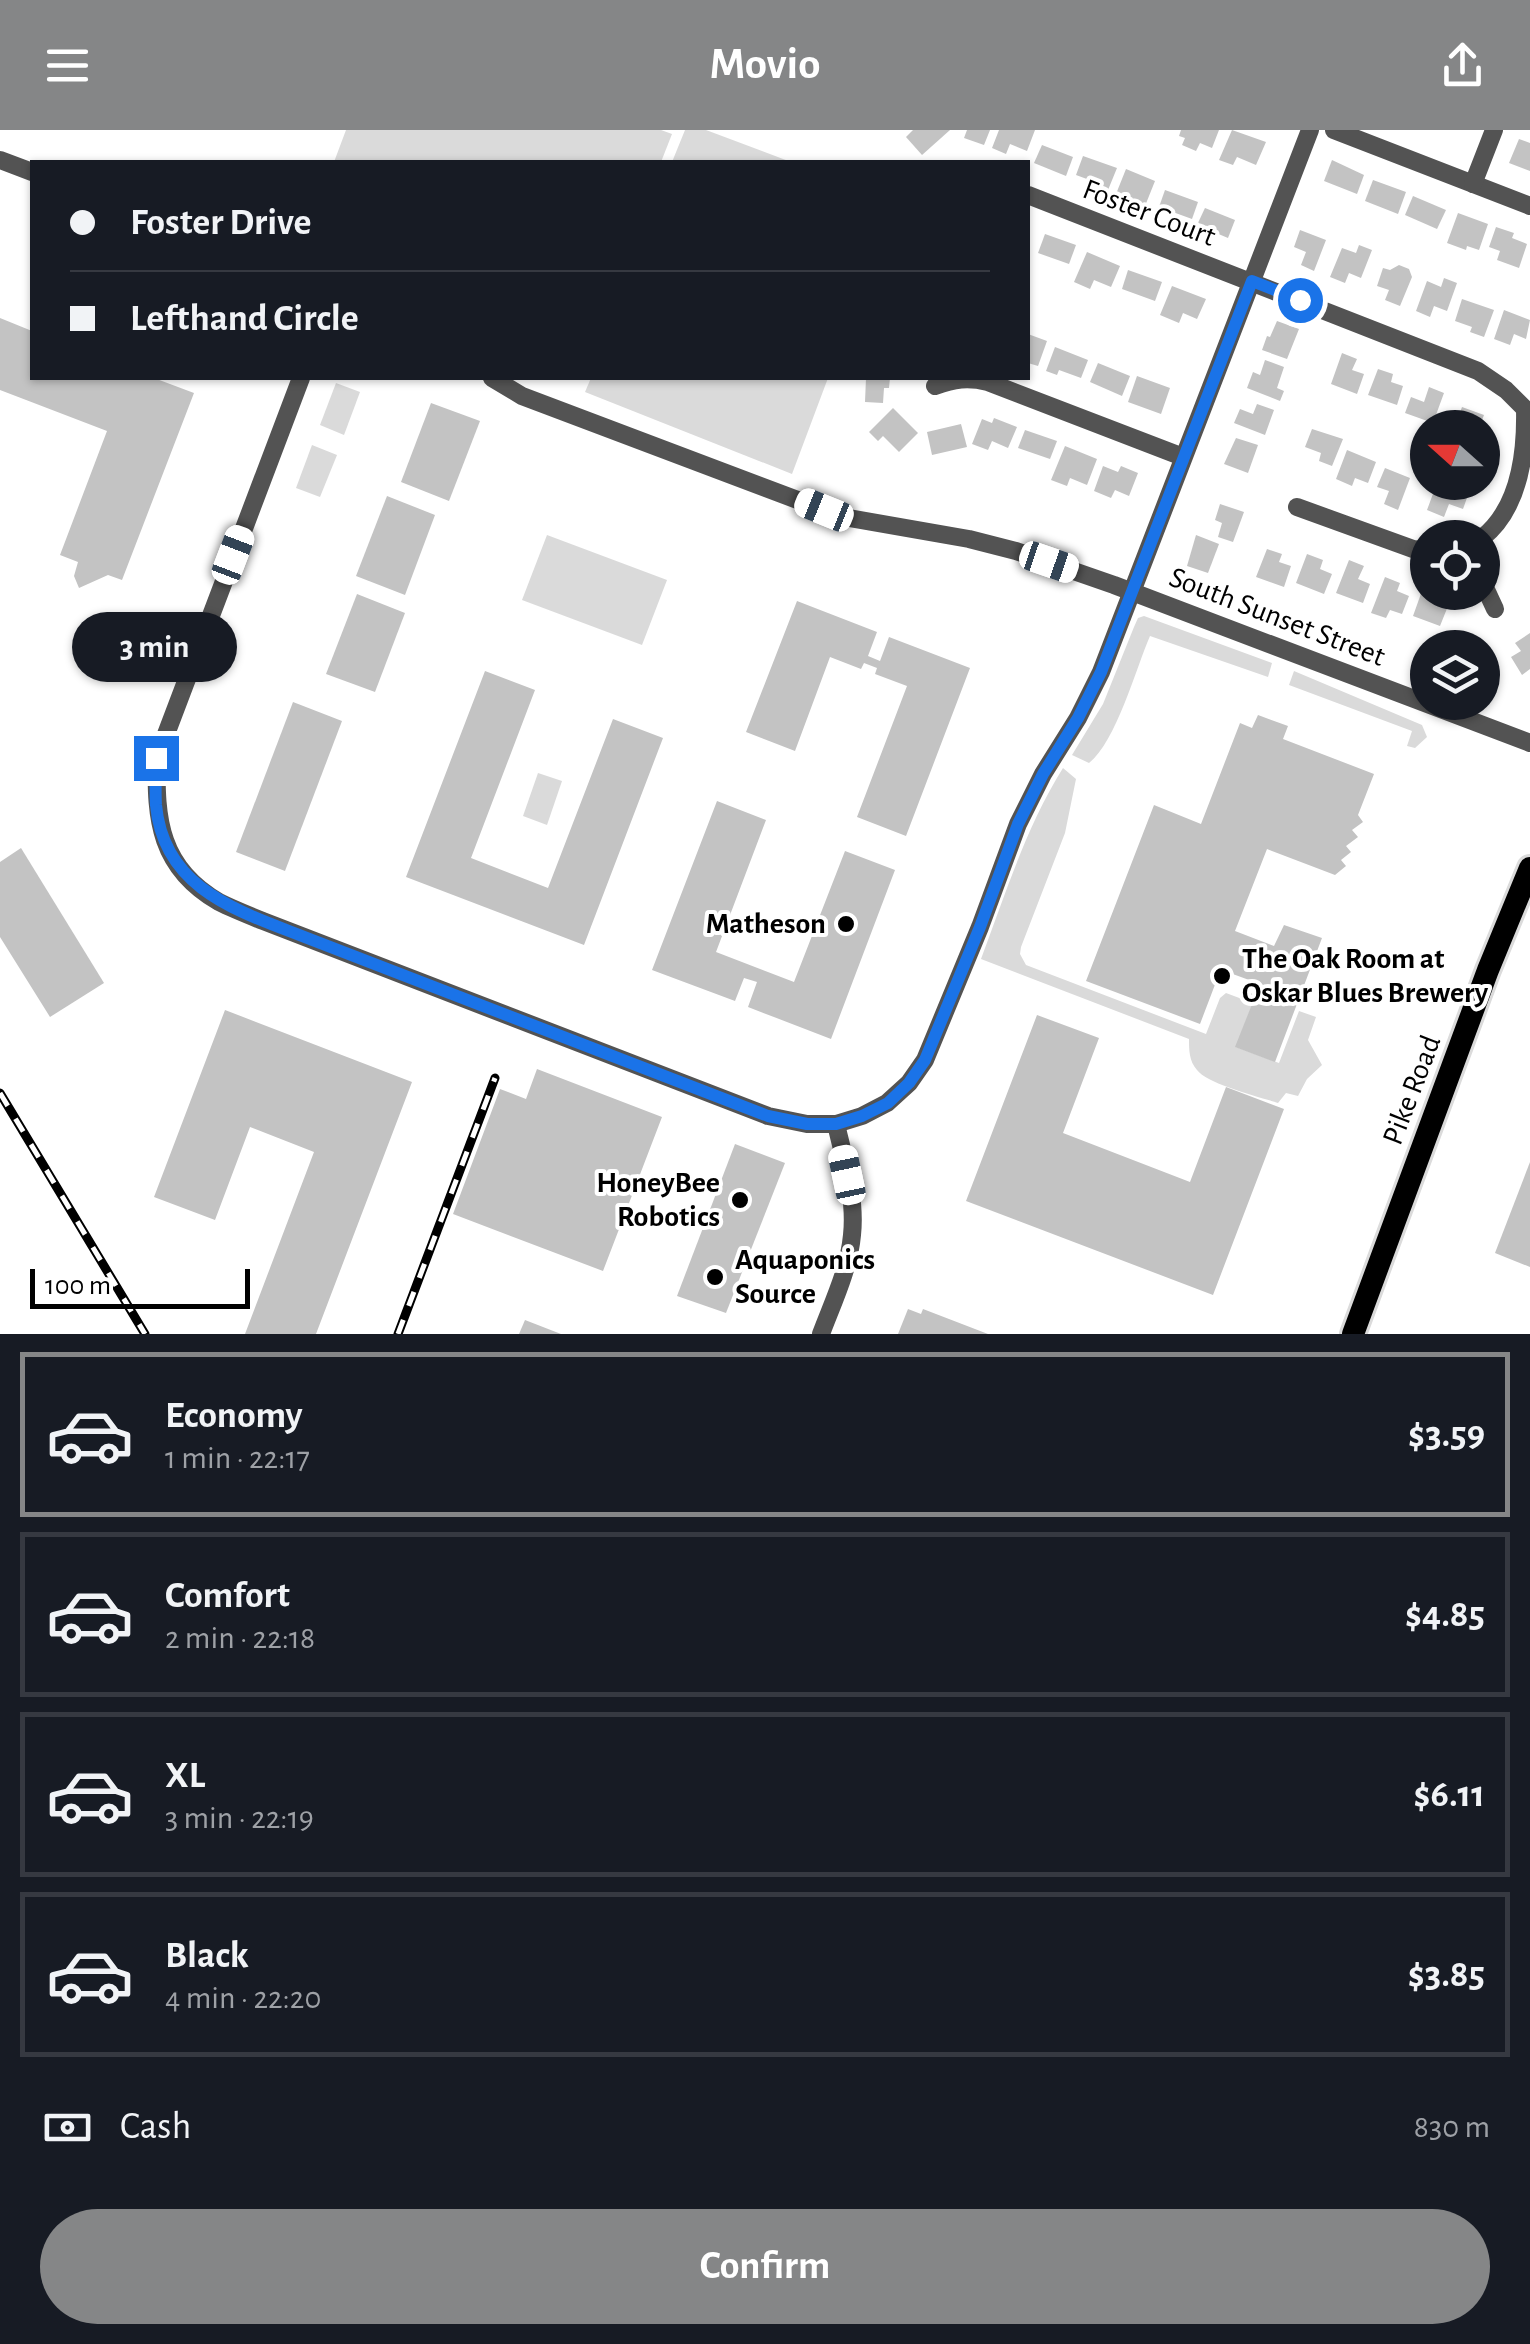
<!DOCTYPE html>
<html lang="en">
<head>
<meta charset="utf-8">
<style>
	:root { --surface:#171b24; --page:#20242c; --text:#f1f3f6; --muted:#9ea1a6; --line:#363941; --accent:#858687 }
	body { margin:0; font-family:"Alegreya Sans",sans-serif; background:var(--page); color:var(--text); height:100vh; display:flex; flex-direction:column; font-size:38px; white-space:nowrap }
	* { box-sizing:border-box; margin:0 }
	p { font-size:32px; color:var(--muted) }
	.icon { flex:none; width:55px; height:55px; fill:none; stroke:currentColor; stroke-width:2; stroke-linecap:round; stroke-linejoin:round }
	.map { position:relative; height:1204px; overflow:hidden }
	.sheet { display:flex; flex-direction:column; background:var(--surface); flex:1 }
	.sheet>* { flex:none }
	.top-card { position:absolute; left:30px; top:30px; width:1000px; height:220px; border-radius:0px; box-shadow:0 2px 8px #0004; display:grid; align-content:center; height:220px; padding:0 40px; background:var(--surface) }
	.needle { width:65px; rotate:291deg }
	.tools { position:absolute; left:1410px; top:280px; display:grid; gap:20px }
	.tools a { display:grid; place-items:center; width:90px; height:90px; border-radius:50%; background:var(--surface); box-shadow:0 2px 8px #0004; font-size:50px }
	.scale { position:absolute; left:30px; bottom:25px; width:220px; box-sizing:border-box; padding-left:10px; border:5px solid #000; border-top:0; font-size:28px; line-height:35px; white-space:nowrap; color:#000; -webkit-text-stroke:8px #fff; paint-order:stroke }
	.end { position:absolute; width:45px; height:45px; margin:-22px; border:12px solid #1a73e8; background:#fff; box-shadow:0 0 0 5px #fff }
	.from { border-radius:50% }
	.bubble { position:absolute; height:70px; border-radius:35px; background:var(--surface); box-shadow:0 2px 8px #0004; font-size:32px; font-weight:600; line-height:70px; text-align:center }
	.car { position:absolute; width:30px; height:60px; margin:-30px -15px; border-radius:12px; box-shadow:0 0 8px 2px #0007; background:linear-gradient(#fff 24%,#345 0 40%,#fff 0 76%,#345 0 86%,#fff 0) }
	.top-card b { display:flex; align-items:center; gap:35px; height:95px; font-size:38px }
	.top-card b+b { border-top:2px solid var(--line) }
	.top-card i { width:25px; height:25px; background:var(--text) }
	ul { padding:18px 0 0; list-style:none }
	li { display:flex; align-items:center; gap:30px; height:165px; margin:0 20px 15px; padding:0 20px; border:5px solid var(--line); border-radius:0px }
	li div { flex:1 }
	li b { display:block; font-size:38px }
	li em { font-style:normal; font-weight:600 }
	li.selected { border-color:var(--accent) }
	li>.icon { width:90px; height:90px; stroke-width:1.5 }
	.pay { display:flex; align-items:center; gap:25px; height:110px; padding:0 40px; font-size:38px }
	.pay p { margin-inline-start:auto }
	.button { display:flex; gap:20px; margin-top:auto; padding:20px 40px }
	.button a { flex:1; height:115px; border-radius:60px; background:var(--accent); color:#fff; font-size:40px; font-weight:600; line-height:115px; text-align:center }
	header { display:flex; justify-content:space-between; align-items:center; height:130px; padding:0 40px; background:var(--accent); color:#fff; font-size:45px; font-weight:600 }
	.map>svg:first-child { display:block }
	.green { fill:#dadada }
	.building { fill:#c3c3c3 }
	.lines { fill:none; stroke-linecap:round; stroke-linejoin:round }
	.major-casing { stroke:#dbdbdb; stroke-width:28 }
	.minor { stroke:#535353; stroke-width:18 }
	.major { stroke:#000; stroke-width:22 }
	.rail-casing { stroke:#000; stroke-width:9 }
	.rail { stroke:#fff; stroke-width:5; stroke-dasharray:15; stroke-linecap:butt }
	.route { stroke:#1a73e8; stroke-width:12 }
	.poi-dot { fill:#000; stroke:#fff; stroke-width:4 }
	.labels { text-anchor:middle; dominant-baseline:central; stroke-width:8; stroke-linejoin:round; paint-order:stroke }
	.street-label { font-size:30px; fill:#000; stroke:#fff }
	.poi-label { font-size:30px; font-weight:bold; fill:#000; stroke:#fff; text-anchor:end }
</style>
</head>
<body>
<header><svg class="icon" aria-label="menu" viewBox="0 0 24 24"><path d="M4 6h16M4 12h16M4 18h16"/></svg>Movio<svg class="icon" aria-label="share" viewBox="0 0 24 24"><path d="M12 15V3M7 8l5-5 5 5M5 13v7h14v-7"/></svg></header>
<div class="map">
<svg width="1530" height="1204" viewBox="0 0 1530 1204">
	<rect width="100%" height="100%" fill="#fff"/>
	<!-- green -->
	<g class="green">
		<polygon points="346,0 661,0 672,4 661,32 334,32"/>
		<polygon points="685,0 706,0 791,32 672,32"/>
		<polygon points="591,248 828,248 792,344 585,262"/>
		<polygon points="336,253 360,262 344,305 320,295"/>
		<polygon points="312,315 337,325 320,367 296,358"/>
		<polygon points="547,405 667,450 642,515 522,470"/>
		<path d="M 1144,486 L 1272,533 L 1268,547 L 1150,506 C 1136,538 1116,612 1089,633 L 1072,625 L 1103,574 L 1134,497 L 1138,488 Z"/>
		<polygon points="1294,541 1422,595 1427,607 1415,618 1407,616 1412,601 1289,555"/>
		<path d="M 1063,638 L 1076,649 L 1065,703 L 1021,817 L 1020,824 L 1026,835 L 1206,904 L 1220,868 L 1226,863 L 1242,869 L 1245,861 L 1256,865 L 1236,917 L 1279,933 L 1299,881 L 1316,887 L 1308,910 L 1322,935 L 1307,949 L 1298,966 L 1286,963 L 1278,973 C 1260,967 1207,954 1197,940 C 1189,931 1189,920 1189,909 L 981,829 C 1005,765 1026,697 1063,638 Z"/>
		<polygon points="538,643 562,651 547,695 523,686"/>
	</g>
	<!-- building -->
	<g class="building">
		<polygon points="913,0 950,0 922,25 906,7"/>
		<polygon points="967,0 990,0 984,15 964,8"/>
		<polygon points="999,0 1035,0 1027,21 1010,14 1006,24 992,18"/>
		<polygon points="1181,0 1219,0 1212,18 1200,13 1196,21 1182,15 1185,8 1179,6"/>
		<polygon points="1232,0 1266,12 1256,35 1237,27 1233,35 1219,30"/>
		<polygon points="1519,9 1530,13 1530,41 1509,33"/>
		<polygon points="1042,15 1073,27 1066,46 1034,33"/>
		<polygon points="1083,26 1117,38 1108,60 1094,55 1095,52 1076,45"/>
		<polygon points="1332,30 1364,45 1357,64 1324,51"/>
		<polygon points="1126,39 1155,51 1145,76 1116,64"/>
		<polygon points="1373,50 1406,62 1398,84 1365,71"/>
		<polygon points="1165,60 1198,72 1192,89 1159,77"/>
		<polygon points="1413,66 1446,80 1437,99 1405,85"/>
		<polygon points="1205,78 1235,90 1228,108 1197,95"/>
		<polygon points="1458,83 1488,94 1479,120 1467,116 1466,120 1447,113"/>
		<polygon points="1496,97 1514,103 1512,108 1527,114 1519,138 1497,130 1500,121 1489,117"/>
		<polygon points="1300,100 1326,110 1314,141 1301,135 1306,122 1294,117"/>
		<polygon points="1045,104 1076,115 1069,134 1038,123"/>
		<polygon points="1359,115 1372,120 1361,148 1349,143 1345,153 1330,147 1342,118 1356,123"/>
		<polygon points="1087,122 1120,136 1111,157 1094,150 1090,159 1074,152"/>
		<polygon points="1399,135 1409,139 1412,147 1400,176 1385,170 1389,160 1377,156 1383,138 1390,140"/>
		<polygon points="1128,140 1162,152 1155,171 1122,159"/>
		<polygon points="1444,148 1457,153 1447,181 1434,176 1430,187 1416,181 1427,151 1441,157"/>
		<polygon points="1172,156 1206,169 1197,189 1183,183 1179,193 1160,185"/>
		<polygon points="1462,169 1494,180 1484,207 1470,202 1472,197 1455,191"/>
		<polygon points="1504,180 1530,190 1526,209 1514,204 1510,215 1494,209"/>
		<polygon points="0,188 32,201 32,248 154,248 194,263 122,450 108,445 79,458 74,446 78,432 60,425 107,301 0,260"/>
		<polygon points="1277,191 1299,199 1287,229 1262,220 1267,206 1270,207"/>
		<polygon points="1028,204 1047,211 1038,236 1028,233"/>
		<polygon points="1055,217 1088,230 1081,248 1059,240 1057,245 1046,241"/>
		<polygon points="1342,223 1357,229 1352,240 1364,244 1357,264 1331,254"/>
		<polygon points="1265,230 1284,237 1277,258 1284,261 1280,271 1247,258 1253,242 1260,245"/>
		<polygon points="1098,233 1130,246 1122,266 1090,252"/>
		<polygon points="1378,239 1393,244 1391,252 1403,256 1397,275 1368,265"/>
		<polygon points="1137,246 1170,258 1161,284 1128,272"/>
		<polygon points="866,248 890,248 889,258 884,258 883,273 865,272"/>
		<polygon points="1429,257 1444,263 1433,293 1405,283 1411,267 1424,272"/>
		<polygon points="431,273 480,291 449,371 401,352"/>
		<polygon points="1257,274 1274,280 1265,305 1234,293 1240,279 1253,284"/>
		<polygon points="1462,277 1484,285 1479,298 1454,298"/>
		<polygon points="893,278 918,303 899,322 883,306 878,311 869,302"/>
		<polygon points="994,288 1017,297 1008,318 992,311 988,320 972,314 982,289 992,293"/>
		<polygon points="961,294 967,317 932,325 927,302"/>
		<polygon points="1312,299 1343,309 1332,336 1319,331 1321,323 1305,317"/>
		<polygon points="1025,300 1057,311 1050,329 1018,318"/>
		<polygon points="1236,308 1258,315 1248,343 1224,334"/>
		<polygon points="1065,316 1097,329 1087,355 1070,348 1067,356 1051,350"/>
		<polygon points="1347,320 1376,332 1368,353 1355,348 1352,356 1336,349"/>
		<polygon points="1103,336 1118,342 1121,336 1138,343 1129,366 1115,360 1111,368 1094,361"/>
		<polygon points="1385,338 1410,348 1398,380 1384,374 1389,361 1377,357"/>
		<polygon points="1437,353 1468,365 1463,379 1449,374 1444,387 1427,380"/>
		<polygon points="387,366 435,385 405,465 356,446"/>
		<polygon points="1220,374 1244,382 1233,412 1218,407 1222,393 1215,390"/>
		<polygon points="1196,405 1219,414 1208,443 1187,436"/>
		<polygon points="1267,419 1282,424 1279,432 1291,436 1284,457 1256,447"/>
		<polygon points="1307,424 1323,430 1320,439 1332,444 1324,464 1296,453"/>
		<polygon points="1349,430 1364,436 1358,449 1370,454 1363,473 1336,463"/>
		<polygon points="1385,447 1400,453 1397,461 1409,466 1402,484 1390,480 1386,488 1371,483"/>
		<polygon points="1423,458 1428,462 1439,465 1436,471 1448,476 1440,496 1413,486"/>
		<polygon points="357,464 405,483 375,562 326,544"/>
		<polygon points="797,471 877,502 868,526 880,531 889,507 970,538 906,706 857,687 907,556 875,544 877,538 864,533 861,539 830,527 795,621 746,602"/>
		<polygon points="1530,503 1530,539 1522,545 1511,527 1521,521 1515,513"/>
		<polygon points="485,541 535,560 471,728 548,758 613,589 663,608 584,815 406,747"/>
		<polygon points="293,572 342,591 285,741 236,722"/>
		<polygon points="1258,585 1288,596 1283,609 1374,644 1358,685 1363,692 1352,700 1358,707 1346,716 1351,722 1341,730 1346,736 1335,745 1267,719 1235,801 1274,816 1284,795 1322,808 1275,932 1235,917 1260,854 1230,843 1226,855 1216,852 1200,894 1086,851 1154,675 1201,694 1240,593 1252,598"/>
		<polygon points="717,671 766,690 716,822 794,852 845,721 895,740 831,909 748,877 757,852 744,848 735,871 652,840"/>
		<polygon points="21,718 104,853 50,887 0,807 0,732"/>
		<polygon points="225,880 412,952 316,1204 245,1204 314,1022 250,997 215,1090 154,1067"/>
		<polygon points="1037,885 1099,908 1063,1003 1190,1052 1226,957 1284,979 1213,1165 966,1071"/>
		<polygon points="537,939 662,987 603,1141 453,1084 500,959 526,969"/>
		<polygon points="735,1014 785,1033 726,1183 677,1166"/>
		<polygon points="1530,1032 1530,1137 1495,1123"/>
		<polygon points="908,1179 921,1184 923,1179 988,1204 898,1204"/>
		<polygon points="525,1190 561,1204 519,1204"/>
	</g>
	<g class="lines">
		<defs>
			<polyline id="major" points="1353,1204 1488,840 1530,738"/>
		</defs>
		<!-- major casing -->
		<use href="#major" class="major-casing"/>
		<!-- minor -->
		<g class="minor">
			<polyline points="1334,0 1530,76"/>
			<polyline points="0,30 32,42"/>
			<polyline points="1473,54 1494,0"/>
			<path d="M 1028,65 L 1478,241 L 1506,260 L 1525,279 C 1526,324 1520,378 1482,408"/>
			<path d="M 301,248 L 157,628 C 155,690 160,738 219,772 C 233,779 248,785 263,791 L 768,986 L 807,994 L 836,994 L 862,986 L 887,973 L 909,953 L 925,930 L 980,797 L 1018,694 L 1043,644 L 1078,588 L 1101,542 L 1310,0"/>
			<polyline points="492,248 522,266 824,380 849,388 969,409 1016,421 1114,455 1530,613"/>
			<path d="M 935,256 C 954,249 968,247 988,252 L 1183,327"/>
			<polyline points="1297,377 1413,419 1428,421"/>
			<polyline points="1482,451 1495,479"/>
			<path d="M 821,1204 C 833,1172 849,1139 852,1105 C 856,1068 844,1029 836,994"/>
		</g>
		<!-- major -->
		<use href="#major" class="major"/>
		<defs>
			<g id="rail">
				<polyline points="0,963 145,1204"/>
				<polyline points="398,1204 495,948"/>
			</g>
		</defs>
		<!-- rail casing -->
		<use href="#rail" class="rail-casing"/>
		<!-- rail -->
		<use href="#rail" class="rail"/>
	</g>
	<g class="lines">
		<!-- route -->
		<path class="route" d="M 156,628 C 156,643 155,660 156,675 C 163,752 226,777 289,801 L 768,986 L 807,994 L 836,994 L 862,986 L 888,973 L 909,953 L 925,930 L 980,797 L 1018,694 L 1043,644 L 1078,588 L 1101,542 L 1252,151 L 1300,170"/>
	</g>
	<!-- markers -->
	<g class="poi-dot">
		<circle cx="846" cy="794" r="10"/>
		<circle cx="1222" cy="846" r="10"/>
		<circle cx="740" cy="1070" r="10"/>
		<circle cx="715" cy="1147" r="10"/>
	</g>
	<g class="labels">
		<!-- street labels -->
		<g class="street-label">
			<text transform="translate(1149 83) rotate(21)">Foster Court</text>
			<text transform="translate(1277 487) rotate(21)">South Sunset Street</text>
			<text transform="translate(1412 960) rotate(-69)">Pike Road</text>
		</g>
		<!-- poi labels -->
		<g class="poi-label">
			<text x="826" y="794">Matheson</text>
			<text x="1242" y="829" text-anchor="start">The Oak Room at<tspan x="1242" dy="34">Oskar Blues Brewery</tspan></text>
			<text x="720" y="1053">HoneyBee<tspan x="720" dy="34">Robotics</tspan></text>
			<text x="735" y="1130" text-anchor="start">Aquaponics<tspan x="735" dy="34">Source</tspan></text>
		</g>
	</g>
</svg>
<div class="tools">
<a><svg class="needle" viewBox="-14 -14 28 28"><path d="M0-13l5 13h-10z" fill="#e53935"/><path d="M0 13l5-13h-10z" fill="#9ea1a6"/></svg></a>
<a><svg class="icon" aria-label="locate" viewBox="0 0 24 24"><circle cx="12" cy="12" r="6"/><path d="M12 2v4M12 18v4M2 12h4M18 12h4"/></svg></a>
<a><svg class="icon" aria-label="layers" viewBox="0 0 24 24"><path d="M12 4l9 5-9 5-9-5zM3 14l9 5 9-5"/></svg></a>
</div>
<div class="scale">100 m</div>
<i class="end from" style="left:1300px;top:170px"></i>
<i class="end" style="left:156px;top:628px"></i>
<div class="bubble" style="left:72px;top:482px;width:165px">3 min</div>
<i class="car" style="left:824px;top:380px;rotate:292deg"></i>
<i class="car" style="left:233px;top:425px;rotate:21deg"></i>
<i class="car" style="left:1049px;top:432px;rotate:109deg"></i>
<i class="car" style="left:847px;top:1045px;rotate:348deg"></i>
<div class="top-card">
<b><i class="from"></i>Foster Drive</b>
<b><i></i>Lefthand Circle</b>
</div>
</div>
<section class="sheet">
<ul>
<li class="selected"><svg class="icon" aria-label="car" viewBox="0 0 24 24"><path d="M5 17H2v-5l4-1 3-4h7l3 4 3 1v5h-3M9 17h6M6 11h13"/><circle cx="7" cy="17" r="2"/><circle cx="17" cy="17" r="2"/></svg><div><b>Economy</b><p>1 min · 22:17</p></div><em>$3.59</em></li>
<li><svg class="icon" aria-label="car" viewBox="0 0 24 24"><path d="M5 17H2v-5l4-1 3-4h7l3 4 3 1v5h-3M9 17h6M6 11h13"/><circle cx="7" cy="17" r="2"/><circle cx="17" cy="17" r="2"/></svg><div><b>Comfort</b><p>2 min · 22:18</p></div><em>$4.85</em></li>
<li><svg class="icon" aria-label="car" viewBox="0 0 24 24"><path d="M5 17H2v-5l4-1 3-4h7l3 4 3 1v5h-3M9 17h6M6 11h13"/><circle cx="7" cy="17" r="2"/><circle cx="17" cy="17" r="2"/></svg><div><b>XL</b><p>3 min · 22:19</p></div><em>$6.11</em></li>
<li><svg class="icon" aria-label="car" viewBox="0 0 24 24"><path d="M5 17H2v-5l4-1 3-4h7l3 4 3 1v5h-3M9 17h6M6 11h13"/><circle cx="7" cy="17" r="2"/><circle cx="17" cy="17" r="2"/></svg><div><b>Black</b><p>4 min · 22:20</p></div><em>$3.85</em></li>
</ul>
<div class="pay"><svg class="icon" aria-label="cash" viewBox="0 0 24 24"><path d="M3 7h18v10H3z"/><circle cx="12" cy="12" r="2"/></svg>Cash<p>830 m</p></div>
<div class="button"><a>Confirm</a></div>
</section>
</body>
</html>
